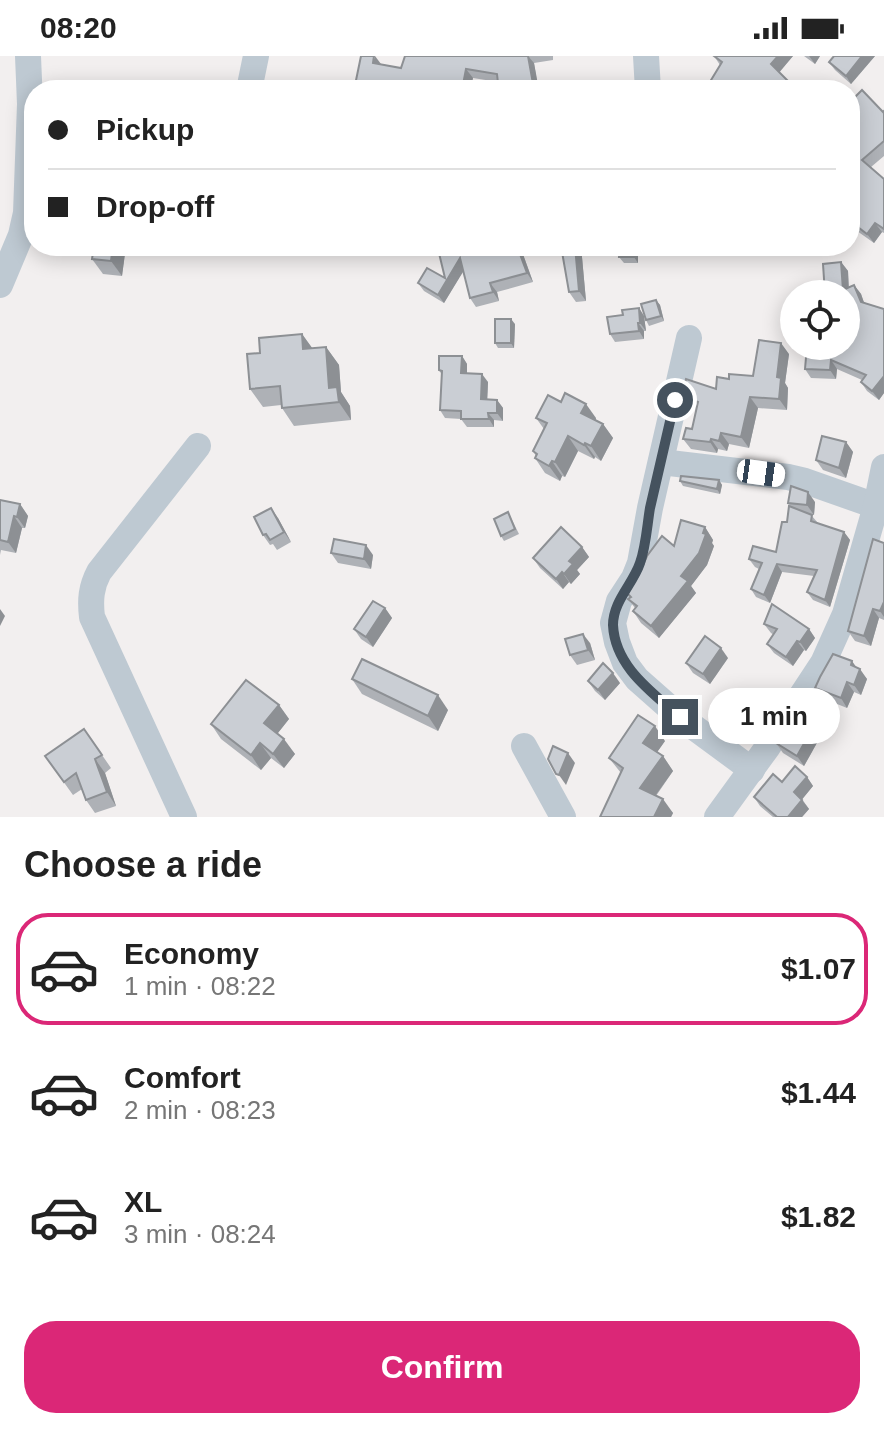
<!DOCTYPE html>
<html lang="en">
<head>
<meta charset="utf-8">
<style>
	:root { --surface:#fff; --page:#f2f2f2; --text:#222; --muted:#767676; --line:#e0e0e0; --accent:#db2777 }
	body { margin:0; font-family:Arial,sans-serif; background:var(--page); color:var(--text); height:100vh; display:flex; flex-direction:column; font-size:30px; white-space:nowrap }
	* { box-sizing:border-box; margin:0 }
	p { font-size:26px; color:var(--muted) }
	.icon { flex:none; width:44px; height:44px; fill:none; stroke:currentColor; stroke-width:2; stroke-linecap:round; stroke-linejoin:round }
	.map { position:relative; height:761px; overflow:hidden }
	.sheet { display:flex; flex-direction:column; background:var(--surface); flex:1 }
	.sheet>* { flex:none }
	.guide { position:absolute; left:24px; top:24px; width:836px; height:176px; border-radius:32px; box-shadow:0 4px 20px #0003; display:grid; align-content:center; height:176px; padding:0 24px; background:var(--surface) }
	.tools { position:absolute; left:780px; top:224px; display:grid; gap:16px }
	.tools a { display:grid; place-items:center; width:80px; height:80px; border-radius:50%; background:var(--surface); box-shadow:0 4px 20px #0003; font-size:40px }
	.end { position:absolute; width:36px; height:36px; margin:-18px; border:10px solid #45525e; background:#fff; box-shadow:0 0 0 4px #fff }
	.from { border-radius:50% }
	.bubble { position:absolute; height:56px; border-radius:28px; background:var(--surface); box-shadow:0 4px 20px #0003; font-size:26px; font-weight:700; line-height:56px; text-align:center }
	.car { position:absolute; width:24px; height:48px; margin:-24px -12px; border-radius:10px; box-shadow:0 0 6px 2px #0007; background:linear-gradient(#fff 24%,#345 0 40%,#fff 0 76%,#345 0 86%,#fff 0) }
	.guide b { display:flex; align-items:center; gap:28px; height:76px; font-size:30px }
	.guide b+b { border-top:2px solid var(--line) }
	.guide i { width:20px; height:20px; background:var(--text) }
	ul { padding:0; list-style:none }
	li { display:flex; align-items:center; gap:24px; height:112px; margin:0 16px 12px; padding:0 8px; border:4px solid transparent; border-radius:32px }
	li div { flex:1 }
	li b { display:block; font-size:30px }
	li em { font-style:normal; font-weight:700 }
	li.on { border-color:var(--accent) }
	li>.icon { width:72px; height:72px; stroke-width:1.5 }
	h2 { padding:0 24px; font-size:36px; line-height:96px }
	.cta { display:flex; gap:16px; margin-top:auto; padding:16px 24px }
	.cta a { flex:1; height:92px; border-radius:32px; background:var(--accent); color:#fff; font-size:32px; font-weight:700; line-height:92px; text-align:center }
	.status { display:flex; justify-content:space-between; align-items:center; height:56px; padding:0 40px; background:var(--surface); direction:ltr }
	.status svg { height:22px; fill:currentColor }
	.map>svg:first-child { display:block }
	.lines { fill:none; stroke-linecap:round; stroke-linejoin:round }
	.minor { stroke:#bec9d2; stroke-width:26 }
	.wall { fill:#aeb1b6 }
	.shaded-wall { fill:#8d9094 }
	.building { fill:#caced4; stroke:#8d9094; stroke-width:2 }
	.route { stroke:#45525e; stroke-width:10 }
</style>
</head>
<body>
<div class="status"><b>08:20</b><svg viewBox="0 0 49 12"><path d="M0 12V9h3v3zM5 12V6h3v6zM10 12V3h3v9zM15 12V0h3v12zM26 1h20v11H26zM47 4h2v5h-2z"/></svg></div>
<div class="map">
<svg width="884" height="761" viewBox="0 0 884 761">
	<rect width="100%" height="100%" fill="#f2efef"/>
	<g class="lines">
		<!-- minor -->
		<g class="minor">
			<polyline points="646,0 648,34"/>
			<polyline points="249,34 256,0"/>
			<polyline points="0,229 21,179 26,157 30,48 28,0"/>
			<polyline points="689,282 650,452 640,507 634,522 619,545 613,567 617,586 625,607 637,623 680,661 752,714"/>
			<polyline points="661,406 788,421 805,425 876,450"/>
			<polyline points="524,690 563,761"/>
			<path d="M 184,761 L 92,561 C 90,544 91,531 99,516 L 198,390"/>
			<polyline points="717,761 767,692 823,607 845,558 876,450 884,411"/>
		</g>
	</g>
	<!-- wall -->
	<g class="wall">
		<polygon points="405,0 553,0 553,4 534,7 538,32 555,30 558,34 503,34 498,26 473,22 470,34 354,34 381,8 401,12"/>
		<polygon points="714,0 793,0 779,16 789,26 795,34 688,34 705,34 720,9"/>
		<polygon points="804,0 820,0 815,8"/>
		<polygon points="834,0 875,0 851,28 835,14 829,6"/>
		<polygon points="850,46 883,56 884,55 884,100 871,111 884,123 884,177 882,176 874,187 850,170"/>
		<polygon points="94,190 126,190 122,220 103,218 92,203"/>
		<polygon points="520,190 533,226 497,236 499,245 476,251 470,242 463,215 444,247 424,235 418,227 445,222"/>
		<polygon points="555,190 581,190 586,245 576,246 569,236 562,198 560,198"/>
		<polygon points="620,190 690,190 666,192 666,193 638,193 638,207 624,207 619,201"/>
		<polygon points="841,206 848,215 849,232 854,229 861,238 864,247 884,253 884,337 879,344 867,335 861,326 862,324 837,313 836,323 811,322 805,313"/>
		<polygon points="656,244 660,249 664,265 649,270 646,264"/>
		<polygon points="639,252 644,260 646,275 644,275 644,283 615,286 610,278 623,259"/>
		<polygon points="515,268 514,292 498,292 495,287"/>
		<polygon points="302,278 312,292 326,291 339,309 341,336 350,350 351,364 294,370 282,352 281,349 263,351 250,333 260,297"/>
		<polygon points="789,298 785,327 788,332 787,354 758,352 749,392 729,388 727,395 718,393 717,397 691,393 683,383 692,373 696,353 690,351 682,340 716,333 729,323 753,320"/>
		<polygon points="462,300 467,308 467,317 488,326 487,343 497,344 503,352 503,365 494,364 494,371 467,371 461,363 445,362 440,354 442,319 439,314"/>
		<polygon points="536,362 596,362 596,364 603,368 613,382 601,405 595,401 594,403 578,395 565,421 562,420 560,425 545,417 535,402 536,400 533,395 544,373"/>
		<polygon points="846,386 853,396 846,422 823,414 816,404"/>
		<polygon points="719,424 722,429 720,438 683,430 680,425"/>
		<polygon points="0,444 20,448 28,460 25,472 22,472 16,497 1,494 0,499"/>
		<polygon points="815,446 814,459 811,459 818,467 844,476 850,484 830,551 813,544 807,536 814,520 782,516 770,547 756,541 751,533 759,513 755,511 749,503 776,496 787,466 790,450 788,447"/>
		<polygon points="278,462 291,486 277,494 273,488 270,489 263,479"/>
		<polygon points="511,462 519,478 504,485 501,480"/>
		<polygon points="705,471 713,484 712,487 714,490 707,509 691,530 696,537 659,582 641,567 633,555 635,552 628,543 630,542 627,537 674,490"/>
		<polygon points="884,487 884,564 879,562 871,590 855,585 848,575"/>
		<polygon points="582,491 589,501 577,514 580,518 571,528 569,526 563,533 540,512 533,502"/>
		<polygon points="331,497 373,499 371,513 338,507"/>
		<polygon points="385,552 392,562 373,591 361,583 354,573"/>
		<polygon points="764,568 809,573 815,582 806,595 804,594 793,610 774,597 767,588 774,579 771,577"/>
		<polygon points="590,587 595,604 577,609 570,599"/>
		<polygon points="728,602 710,628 693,617 686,607"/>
		<polygon points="857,612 867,623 861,639 854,636 847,652 822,642 815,632"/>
		<polygon points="352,623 448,654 438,675 362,638"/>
		<polygon points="588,625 620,627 605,644 595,635"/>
		<polygon points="279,649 289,663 277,678 295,698 284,712 271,702 261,714 221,683 211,668"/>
		<polygon points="827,669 804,710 783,697 776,687"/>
		<polygon points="84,673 111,712 105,717 116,750 95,757 86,744 82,733 73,739 45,700"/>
		<polygon points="665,685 657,696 663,700 673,715 656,740 673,757 671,761 600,761 621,717 609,702"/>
		<polygon points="807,721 813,730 802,743 809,753 802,761 773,761 760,750 754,741"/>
	</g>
	<!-- shaded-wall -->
	<g class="shaded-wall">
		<polygon points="375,0 381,8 373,7"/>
		<polygon points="528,0 534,7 539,34 534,33"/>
		<polygon points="778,0 793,0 778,18 771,8"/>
		<polygon points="809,0 820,0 815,8"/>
		<polygon points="862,0 875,0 851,28 846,20"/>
		<polygon points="466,13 473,22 470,34 462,34"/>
		<polygon points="368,26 374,34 366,34"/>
		<polygon points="875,167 882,176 874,187 867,178"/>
		<polygon points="113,190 126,190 122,220 111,205"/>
		<polygon points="517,190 520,190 533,226 527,217"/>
		<polygon points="575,190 581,190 586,245 579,235"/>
		<polygon points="634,190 636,190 638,193 638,207 634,201"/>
		<polygon points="460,202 466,211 444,247 438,239"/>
		<polygon points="841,206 848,215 849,243 843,234"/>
		<polygon points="490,227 497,236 499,245 493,236"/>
		<polygon points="854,229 861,238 867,255 861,246"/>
		<polygon points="656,244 660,249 664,265 661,260"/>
		<polygon points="639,252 644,260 646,275 640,267"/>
		<polygon points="511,263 515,268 514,292 511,287"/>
		<polygon points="638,267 644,275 644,283 639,275"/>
		<polygon points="302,278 315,296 303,293"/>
		<polygon points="781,287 789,298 785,327 788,332 787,354 779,343 777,321"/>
		<polygon points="326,291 339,309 341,336 350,350 351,364 329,332"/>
		<polygon points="462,300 467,308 467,325 461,317"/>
		<polygon points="831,304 837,313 836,323 830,314"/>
		<polygon points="482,318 488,326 487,351 481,343"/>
		<polygon points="884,320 884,337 879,344 872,335"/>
		<polygon points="750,341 758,352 749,392 741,381"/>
		<polygon points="497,344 503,352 503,365 497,357"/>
		<polygon points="586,348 596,362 592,372 581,357"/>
		<polygon points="488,357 494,364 494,371 489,363"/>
		<polygon points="603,368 613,382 601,405 591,390"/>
		<polygon points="721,377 729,388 727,395 719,385"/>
		<polygon points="568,380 578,395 565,421 555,406"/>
		<polygon points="711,383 718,393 717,397 710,386"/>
		<polygon points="846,386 853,396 846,422 839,412"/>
		<polygon points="585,387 595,401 594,403 584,389"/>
		<polygon points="552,405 562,420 560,425 549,410"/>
		<polygon points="719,424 722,429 720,438 717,433"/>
		<polygon points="808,436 815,446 814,459 807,449"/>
		<polygon points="20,448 28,460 25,472 17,461"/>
		<polygon points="271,452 278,462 291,486 284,476"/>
		<polygon points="14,460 22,472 16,497 8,486"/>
		<polygon points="705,471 713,484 712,487 714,490 707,509 691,530 696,537 659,582 651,570 681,520"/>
		<polygon points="844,476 850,484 830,551 825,544"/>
		<polygon points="366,489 373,499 371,513 364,503"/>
		<polygon points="582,491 589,501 577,514 580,518 571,528 564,518 569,505"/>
		<polygon points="777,508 782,516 770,547 764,539"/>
		<polygon points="562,516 569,526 563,533 556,523"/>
		<polygon points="884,546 884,561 880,555"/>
		<polygon points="385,552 392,562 373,591 366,581"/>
		<polygon points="0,553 5,560 0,570"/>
		<polygon points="873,553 879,562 871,590 864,580"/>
		<polygon points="809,573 815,582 806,595 800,586"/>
		<polygon points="583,578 590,587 595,604 588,594"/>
		<polygon points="797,585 804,594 793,610 786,601"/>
		<polygon points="721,592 728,602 710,628 703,618"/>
		<polygon points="852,605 859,615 860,613 867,623 861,639 854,629 851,609"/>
		<polygon points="613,617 620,627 605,644 598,634"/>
		<polygon points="847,626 854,636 847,652 841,642"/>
		<polygon points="438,639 448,654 438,675 428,660"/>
		<polygon points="279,649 289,663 274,682 264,667"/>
		<polygon points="820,659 827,669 804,710 797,700"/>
		<polygon points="655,670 665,685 653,702 643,687"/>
		<polygon points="284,683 295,698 284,712 273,698"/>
		<polygon points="260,687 271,702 261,714 251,699"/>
		<polygon points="568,697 575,707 566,729 559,719"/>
		<polygon points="663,700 673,715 650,747 640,732"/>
		<polygon points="95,703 105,717 116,750 107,736"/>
		<polygon points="807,721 813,730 800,746 794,736"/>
		<polygon points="663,743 673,757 671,761 654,761"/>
		<polygon points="802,744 809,753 802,761 788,761"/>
	</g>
	<!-- building -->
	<g class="building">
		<polygon points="361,0 374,0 373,7 401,12 405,0 528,0 534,33 555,30 556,34 506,34 504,26 498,27 497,18 466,13 462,34 397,34 398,32 368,26 366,34 354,34"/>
		<polygon points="714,0 778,0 771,8 789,26 787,28 792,34 688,34 705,34 722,6"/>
		<polygon points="834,0 862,0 846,20 829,6"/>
		<polygon points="862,34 883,56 884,55 884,85 862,104 884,123 884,173 875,167 867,178 850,165 850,46"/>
		<polygon points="94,190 113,190 111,205 92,203"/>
		<polygon points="440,190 517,190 527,217 490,227 493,236 470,242 460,202 438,239 418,227 427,212 445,222 438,193"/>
		<polygon points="561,190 575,190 579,235 569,236"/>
		<polygon points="620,190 634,190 634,201 619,201"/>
		<polygon points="841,206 843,234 854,229 861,246 884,253 884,320 872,335 861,326 866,319 831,304 830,314 805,313 807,290 846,290 846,238 825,238 823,208"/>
		<polygon points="656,244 661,260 646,264 641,248"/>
		<polygon points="639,252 640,267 638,267 639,275 610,278 607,261 623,259 622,254"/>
		<rect x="495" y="263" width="16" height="24"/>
		<polygon points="302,278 303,293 326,291 329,332 337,331 339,346 282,352 280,330 250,333 247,298 260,297 259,282"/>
		<polygon points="759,284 781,287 777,321 781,322 779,343 750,341 741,381 721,377 719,385 711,383 710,386 683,383 686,372 692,373 698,346 682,340 686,323 716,333 717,321 729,323 729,318 753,320"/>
		<polygon points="439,300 462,300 461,317 482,318 481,343 497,344 497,357 488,357 489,363 461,363 461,355 440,354 442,315 439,314"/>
		<polygon points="565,337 586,348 581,357 603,368 591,390 585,387 584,389 568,380 555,406 552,405 549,410 535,402 537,398 533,395 547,367 536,362 548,339 561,346"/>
		<polygon points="822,380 846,386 839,412 816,404"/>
		<polygon points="681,420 719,424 717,433 680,425"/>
		<polygon points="791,430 808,436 807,449 788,447"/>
		<polygon points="0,444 20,448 17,461 14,460 8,486 0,484"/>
		<polygon points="789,450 812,459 811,465 844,476 825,544 807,536 817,514 777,508 764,539 751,533 762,507 749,503 753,490 776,496 782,466 787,466"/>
		<polygon points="271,452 284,476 270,484 266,478 263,479 254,461"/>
		<polygon points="508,456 515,473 501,480 494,463"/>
		<polygon points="681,464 705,471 703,477 706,478 699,497 681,520 688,525 651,570 633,555 637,550 628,543 631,541 627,537 639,518 647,500 662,480 674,490"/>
		<polygon points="561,471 582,491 569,505 573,508 564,518 562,516 556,523 533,502"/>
		<polygon points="334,483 366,489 364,503 331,497"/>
		<polygon points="873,483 884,487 884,546 880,555 873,553 864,580 848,575"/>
		<polygon points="373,545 385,552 366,581 354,573"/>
		<polygon points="772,548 809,573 800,586 797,585 786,601 767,588 777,573 764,568"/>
		<polygon points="583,578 588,594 570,599 565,583"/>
		<polygon points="705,580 721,592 703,618 686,607"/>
		<polygon points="833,598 852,605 851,609 860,613 854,629 847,626 841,642 815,632 820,621"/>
		<polygon points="362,603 438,639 428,660 352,623"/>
		<polygon points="603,607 613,617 598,634 588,625"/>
		<polygon points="246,624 279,649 264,667 284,683 273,698 260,687 251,699 211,668"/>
		<polygon points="801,648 820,659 797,700 776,687"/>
		<polygon points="638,659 655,670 643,687 663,700 640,732 663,743 654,761 600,761 623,712 609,702"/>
		<polygon points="84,673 102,699 95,703 107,736 86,744 76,717 64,726 45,700"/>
		<polygon points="553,690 568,697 559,719 556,718 548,703"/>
		<polygon points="795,710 807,721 794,736 802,744 788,761 777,761 754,741 773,718 782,726"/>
	</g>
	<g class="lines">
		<!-- route -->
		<path class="route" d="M 675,344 C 667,380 658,416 650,452 C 647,470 646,490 640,507 C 633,528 613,545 613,569 C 615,611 652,636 680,661"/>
	</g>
</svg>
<div class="tools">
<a><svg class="icon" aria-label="locate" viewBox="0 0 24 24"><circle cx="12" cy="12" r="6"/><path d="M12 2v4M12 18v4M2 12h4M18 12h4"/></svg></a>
</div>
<i class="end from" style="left:675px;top:344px"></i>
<i class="end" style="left:680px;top:661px"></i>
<div class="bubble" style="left:708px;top:632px;width:132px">1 min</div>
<i class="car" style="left:761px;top:417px;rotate:98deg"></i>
<div class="guide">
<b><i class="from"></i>Pickup</b>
<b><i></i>Drop-off</b>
</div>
</div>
<section class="sheet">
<h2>Choose a ride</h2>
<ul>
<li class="on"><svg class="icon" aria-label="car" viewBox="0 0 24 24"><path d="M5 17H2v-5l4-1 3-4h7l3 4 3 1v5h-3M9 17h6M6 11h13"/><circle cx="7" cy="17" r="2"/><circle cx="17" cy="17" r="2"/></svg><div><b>Economy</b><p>1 min · 08:22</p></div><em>$1.07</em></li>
<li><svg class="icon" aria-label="car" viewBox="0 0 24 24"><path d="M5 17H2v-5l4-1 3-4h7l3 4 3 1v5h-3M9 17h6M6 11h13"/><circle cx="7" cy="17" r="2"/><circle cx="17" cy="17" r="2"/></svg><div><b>Comfort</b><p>2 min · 08:23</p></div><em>$1.44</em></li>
<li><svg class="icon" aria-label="car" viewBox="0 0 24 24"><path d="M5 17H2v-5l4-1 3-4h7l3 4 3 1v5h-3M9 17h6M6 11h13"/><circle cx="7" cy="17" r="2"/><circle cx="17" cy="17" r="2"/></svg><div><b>XL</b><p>3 min · 08:24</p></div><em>$1.82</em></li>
</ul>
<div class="cta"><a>Confirm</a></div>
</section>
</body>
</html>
